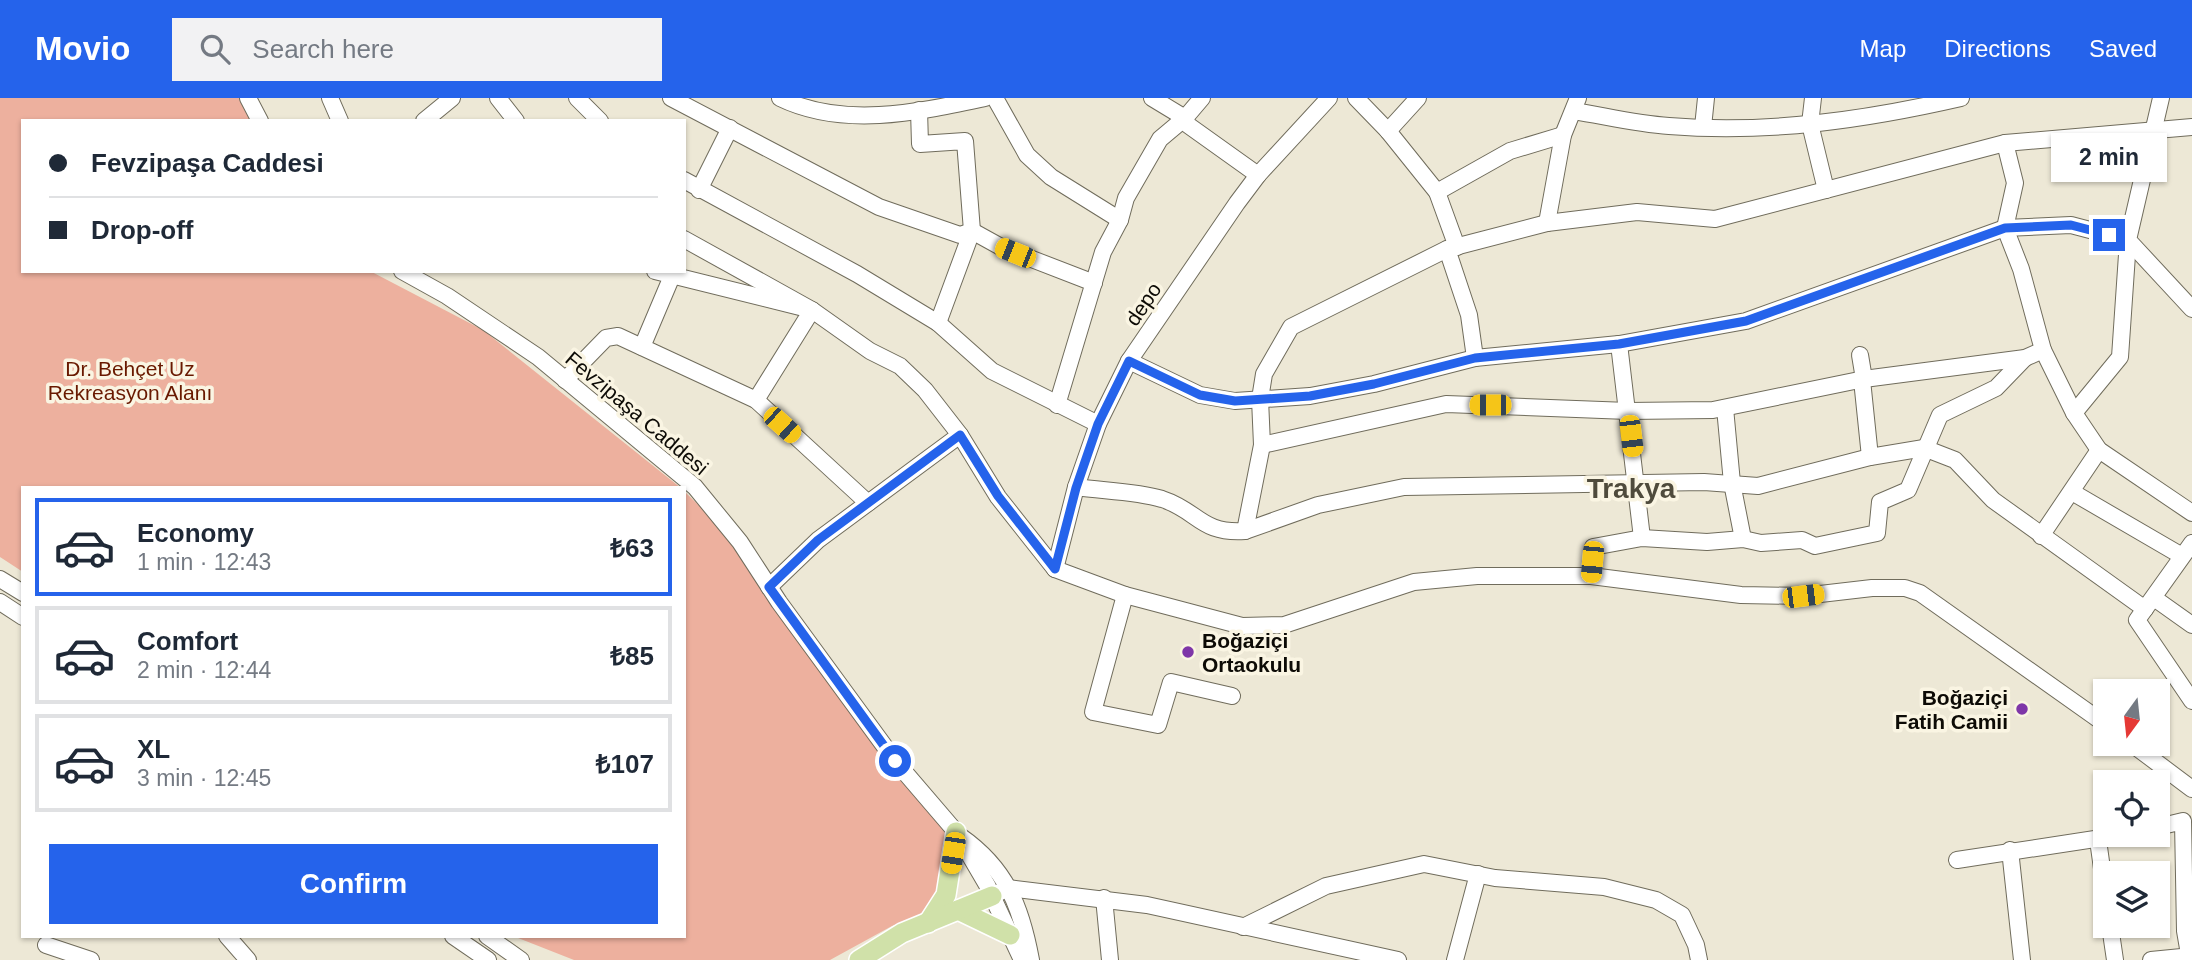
<!DOCTYPE html>
<html lang="en">
<head>
<meta charset="utf-8">
<style>
	:root { --surface:#fff; --page:#f2f2f3; --text:#1f2937; --muted:#747a83; --line:#e0e1e3; --accent:#2563eb }
	body { margin:0; font-family:Arial,sans-serif; background:var(--page); color:var(--text); height:100vh; display:flex; flex-direction:column; font-size:26px; white-space:nowrap }
	* { box-sizing:border-box; margin:0 }
	p { font-size:23px; color:var(--muted) }
	.icon { flex:none; width:38px; height:38px; fill:none; stroke:currentColor; stroke-width:2; stroke-linecap:round; stroke-linejoin:round }
	.map { position:relative; flex:1; overflow:hidden }
	.panel { position:absolute; left:21px; top:388px; width:665px; height:452px; display:flex; flex-direction:column; background:var(--surface); border-radius:0px; box-shadow:0 2px 5px #0004 }
	.panel>* { flex:none }
	.banner { position:absolute; left:21px; top:21px; width:665px; height:154px; border-radius:0px; box-shadow:0 2px 5px #0004; display:grid; align-content:center; height:154px; padding:0 28px; background:var(--surface) }
	.needle { width:46px; rotate:195deg }
	.fabs { position:absolute; left:2093px; top:581px; display:grid; gap:14px }
	.fabs a { display:grid; place-items:center; width:77px; height:77px; border-radius:0px; background:var(--surface); box-shadow:0 2px 5px #0004; font-size:35px }
	.end { position:absolute; width:32px; height:32px; margin:-16px; border:9px solid #2563eb; background:#fff; box-shadow:0 0 0 4px #fff }
	.from { border-radius:50% }
	.bubble { position:absolute; height:49px; border-radius:0px; background:var(--surface); box-shadow:0 2px 5px #0004; font-size:23px; font-weight:700; line-height:49px; text-align:center }
	.car { position:absolute; width:21px; height:42px; margin:-21px -10px; border-radius:9px; box-shadow:0 0 5px 2px #0007; background:linear-gradient(#f5c518 24%,#345 0 40%,#f5c518 0 76%,#345 0 86%,#f5c518 0) }
	.banner b { display:flex; align-items:center; gap:24px; height:66px; font-size:26px }
	.banner b+b { border-top:2px solid var(--line) }
	.banner i { width:18px; height:18px; background:var(--text) }
	ul { padding:12px 0 0; list-style:none }
	li { display:flex; align-items:center; gap:21px; height:98px; margin:0 14px 10px; padding:0 14px; border:4px solid var(--line); border-radius:0px }
	li div { flex:1 }
	li b { display:block; font-size:26px }
	li em { font-style:normal; font-weight:700 }
	li.current { border-color:var(--accent) }
	li>.icon { width:63px; height:63px; stroke-width:1.5 }
	.button { display:flex; gap:14px; margin-top:auto; padding:14px 28px }
	.button a { flex:1; height:80px; border-radius:0px; background:var(--accent); color:#fff; font-size:28px; font-weight:700; line-height:80px; text-align:center }
	header { display:flex; align-items:center; gap:42px; box-sizing:border-box; height:98px; padding:0 35px; background:var(--accent); color:#fff }
	header strong { font-size:33px }
	nav { display:flex; gap:38px; margin-inline-start:auto; font-size:24px }
	.search { width:490px; height:63px; background:var(--page); display:flex; align-items:center; gap:18px; box-sizing:border-box; padding:0 24px; border-radius:0px; color:var(--muted); font-size:26px }
	.map>svg:first-child { display:block }
	.green { fill:#edb09e }
	.lines { fill:none; stroke-linecap:round; stroke-linejoin:round }
	.minor-casing { stroke:#706c5c; stroke-width:18 }
	.major-casing { stroke:#fff; stroke-width:22 }
	.minor { stroke:#fff; stroke-width:16 }
	.major { stroke:#d0e1a9; stroke-width:19 }
	.route { stroke:#2563eb; stroke-width:9 }
	.poi-dot { fill:#7e36a8; stroke:#faf5e3; stroke-width:2.5 }
	.labels { text-anchor:middle; dominant-baseline:central; stroke-width:7; stroke-linejoin:round; paint-order:stroke }
	.street-label { font-size:21px; fill:#0d0b06; stroke:#faf5e3 }
	.park-label { font-size:21px; fill:#691900; stroke:#faf5e3 }
	.poi-label { font-size:21px; font-weight:bold; fill:#0d0b06; stroke:#faf5e3; text-anchor:start }
	.district-label { font-size:28px; font-weight:bold; fill:#4f4b3c; stroke:#faf5e3 }
</style>
</head>
<body>
<header>
<strong>Movio</strong>
<div class="search"><svg class="icon" aria-label="search" viewBox="0 0 24 24"><circle cx="10" cy="10" r="6"/><path d="M15 15l6 6"/></svg>Search here</div>
<nav><a>Map</a><a>Directions</a><a>Saved</a></nav>
</header>
<div class="map">
<svg width="2192" height="862" viewBox="0 0 2192 862">
	<rect width="100%" height="100%" fill="#ede8d6"/>
	<!-- green -->
	<g class="green">
		<polygon points="0,0 242,0 252,23 23,23 23,173 370,173 483,232 681,390 23,390 23,474 0,459"/>
		<polygon points="684,393 718,426 946,729 959,760 928,814 892,828 830,862 574,862 513,838 684,838"/>
	</g>
	<g class="lines">
		<defs>
			<g id="minor">
				<polyline points="248,0 260,23"/>
				<polyline points="330,0 340,23"/>
				<polyline points="498,0 516,23"/>
				<polyline points="577,0 600,23"/>
				<polyline points="671,0 879,109 960,137 972,133 1001,149 1094,185"/>
				<path d="M 780,0 C 844,31 919,14 985,0"/>
				<polyline points="995,0 1027,57 1051,79 1120,122"/>
				<polyline points="1152,0 1185,20 1188,27 1258,77"/>
				<polyline points="1356,0 1388,33 1437,94 1457,149"/>
				<polyline points="1813,0 1810,26 1826,92"/>
				<polyline points="2161,0 2128,142 2192,211"/>
				<polyline points="919,12 920,46 965,43 972,133 938,225"/>
				<path d="M 1574,13 C 1605,18 1637,26 1669,28 C 1768,36 1865,22 1961,0"/>
				<polyline points="424,23 452,0"/>
				<polyline points="1703,29 1706,0"/>
				<polyline points="1388,33 1418,0"/>
				<polyline points="2005,45 2015,85 2005,130 2021,171 2043,252 2074,315 2099,352 2192,415"/>
				<polyline points="684,82 857,176 938,225 992,273 1098,326"/>
				<polyline points="699,92 730,30"/>
				<polyline points="1437,94 1510,53 1563,37"/>
				<polyline points="1547,125 1563,37 1578,0"/>
				<polyline points="684,141 812,212 870,253 900,268 925,292 960,337 998,399 1055,471"/>
				<polyline points="1447,151 1469,217 1475,260"/>
				<polyline points="402,173 447,198 538,259 695,389 740,444 779,504 896,664 956,734 987,787 1022,862"/>
				<polyline points="655,173 812,212 756,302"/>
				<polyline points="1619,246 1642,440"/>
				<polyline points="642,249 672,178"/>
				<polyline points="1860,257 1864,281"/>
				<polyline points="1129,263 1200,297 1235,303 1310,298 1374,286 1475,260 1619,246 1746,223 2005,130 2071,127 2128,142 2120,259 2074,315"/>
				<polyline points="565,282 606,240 618,238 756,302 868,405"/>
				<polyline points="1862,282 1870,359"/>
				<polyline points="1057,307 1103,154 1120,122 1126,100 1160,41 1185,20 1202,0"/>
				<polyline points="1725,310 1732,385 1743,441"/>
				<polyline points="1262,347 1446,306 1628,313 1713,312 1864,281 2025,260 2043,252"/>
				<path d="M 1076,389 C 1103,393 1135,393 1162,401 C 1199,413 1200,436 1245,433 L 1318,407 L 1404,389 L 1704,384 L 1758,388 L 1870,359 L 1924,350 L 1955,362 L 1993,402 L 2145,511"/>
				<polyline points="2072,394 2182,458"/>
				<polyline points="1245,433 1262,347 1260,301 1264,276 1291,229 1447,151 1547,125 1637,114 1715,121 2005,45 2192,29"/>
				<polyline points="2041,438 2099,352"/>
				<polyline points="2192,445 2137,522 2192,603"/>
				<polyline points="1055,471 1125,497 1242,528 1284,527 1414,484 1477,478 1591,478 1741,497 1803,498 1872,490 1905,490 1920,495 2105,626"/>
				<polyline points="1055,471 1076,389 1098,326 1129,263 1237,105 1258,77 1329,0"/>
				<polyline points="1591,478 1593,449 1642,440 1707,444 1743,441 1761,445 1802,442 1815,448 1877,435 1880,404 1908,392 1940,317 1996,290 2025,260"/>
				<polyline points="0,481 23,495"/>
				<polyline points="769,489 818,442 960,337"/>
				<polyline points="1125,497 1093,614 1158,627 1171,584 1232,598"/>
				<polyline points="2154,500 2192,527"/>
				<polyline points="0,504 23,519"/>
				<polyline points="2132,646 2192,691"/>
				<polyline points="2158,729 2183,723 2185,833 2190,862"/>
				<path d="M 960,738 C 1006,770 1021,808 1031,862"/>
				<polyline points="2098,742 2105,792"/>
				<polyline points="2010,752 2022,862"/>
				<polyline points="1957,762 2121,737"/>
				<polyline points="992,798 1008,790 1147,807 1398,862"/>
				<polyline points="1104,800 1110,862"/>
				<polyline points="2110,828 2115,862"/>
				<polyline points="1243,829 1326,788 1424,766 1495,780 1604,789 1656,802 1682,817 1696,847 1699,862"/>
				<polyline points="227,838 248,862"/>
				<polyline points="453,838 488,862"/>
				<polyline points="487,838 521,862"/>
				<polyline points="46,847 91,862"/>
				<polyline points="1455,862 1478,776"/>
				<polyline points="2151,862 2192,858"/>
			</g>
			<g id="major">
				<polyline points="958,812 1010,837"/>
				<polyline points="928,825 946,797 956,734"/>
				<polyline points="859,862 902,835 992,798"/>
			</g>
		</defs>
		<!-- minor casing -->
		<use href="#minor" class="minor-casing"/>
		<!-- major casing -->
		<use href="#major" class="major-casing"/>
		<!-- minor -->
		<use href="#minor" class="minor"/>
		<!-- major -->
		<use href="#major" class="major"/>
	</g>
	<g class="lines">
		<!-- route -->
		<polyline class="route" points="895,663 769,489 818,442 960,337 998,398 1055,471 1076,390 1098,326 1129,263 1200,297 1235,303 1310,298 1374,286 1475,260 1619,246 1746,223 2005,130 2071,127 2109,137"/>
	</g>
	<!-- markers -->
	<g class="poi-dot">
		<circle cx="1188" cy="554" r="7"/>
		<circle cx="2022" cy="611" r="7"/>
	</g>
	<g class="labels">
		<!-- street labels -->
		<g class="street-label">
			<text transform="translate(1143 206) rotate(-56)">depo</text>
			<text transform="translate(637 315) rotate(40)">Fevzipaşa Caddesi</text>
		</g>
		<!-- park labels -->
		<g class="park-label">
			<text x="130" y="270">Dr. Behçet Uz<tspan x="130" dy="24">Rekreasyon Alanı</tspan></text>
		</g>
		<!-- poi labels -->
		<g class="poi-label">
			<text x="1202" y="542">Boğaziçi<tspan x="1202" dy="24">Ortaokulu</tspan></text>
			<text x="2008" y="599" text-anchor="end">Boğaziçi<tspan x="2008" dy="24">Fatih Camii</tspan></text>
		</g>
		<!-- district labels -->
		<g class="district-label">
			<text x="1631" y="390">Trakya</text>
		</g>
	</g>
</svg>
<div class="fabs">
<a><svg class="needle" viewBox="-14 -14 28 28"><path d="M0-13l5 13h-10z" fill="#e53935"/><path d="M0 13l5-13h-10z" fill="#747a83"/></svg></a>
<a><svg class="icon" aria-label="locate" viewBox="0 0 24 24"><circle cx="12" cy="12" r="6"/><path d="M12 2v4M12 18v4M2 12h4M18 12h4"/></svg></a>
<a><svg class="icon" aria-label="layers" viewBox="0 0 24 24"><path d="M12 4l9 5-9 5-9-5zM3 14l9 5 9-5"/></svg></a>
</div>
<i class="end from" style="left:895px;top:663px"></i>
<i class="end" style="left:2109px;top:137px"></i>
<div class="bubble" style="left:2051px;top:35px;width:116px">2 min</div>
<i class="car" style="left:1015px;top:155px;rotate:292deg"></i>
<i class="car" style="left:1490px;top:307px;rotate:270deg"></i>
<i class="car" style="left:782px;top:327px;rotate:132deg"></i>
<i class="car" style="left:1631px;top:338px;rotate:173deg"></i>
<i class="car" style="left:1592px;top:464px;rotate:185deg"></i>
<i class="car" style="left:1803px;top:498px;rotate:83deg"></i>
<i class="car" style="left:953px;top:755px;rotate:189deg"></i>
<div class="banner">
<b><i class="from"></i>Fevzipaşa Caddesi</b>
<b><i></i>Drop-off</b>
</div>
<section class="panel">
<ul>
<li class="current"><svg class="icon" aria-label="car" viewBox="0 0 24 24"><path d="M5 17H2v-5l4-1 3-4h7l3 4 3 1v5h-3M9 17h6M6 11h13"/><circle cx="7" cy="17" r="2"/><circle cx="17" cy="17" r="2"/></svg><div><b>Economy</b><p>1 min · 12:43</p></div><em>₺63</em></li>
<li><svg class="icon" aria-label="car" viewBox="0 0 24 24"><path d="M5 17H2v-5l4-1 3-4h7l3 4 3 1v5h-3M9 17h6M6 11h13"/><circle cx="7" cy="17" r="2"/><circle cx="17" cy="17" r="2"/></svg><div><b>Comfort</b><p>2 min · 12:44</p></div><em>₺85</em></li>
<li><svg class="icon" aria-label="car" viewBox="0 0 24 24"><path d="M5 17H2v-5l4-1 3-4h7l3 4 3 1v5h-3M9 17h6M6 11h13"/><circle cx="7" cy="17" r="2"/><circle cx="17" cy="17" r="2"/></svg><div><b>XL</b><p>3 min · 12:45</p></div><em>₺107</em></li>
</ul>
<div class="button"><a>Confirm</a></div>
</section>
</div>
</body>
</html>
